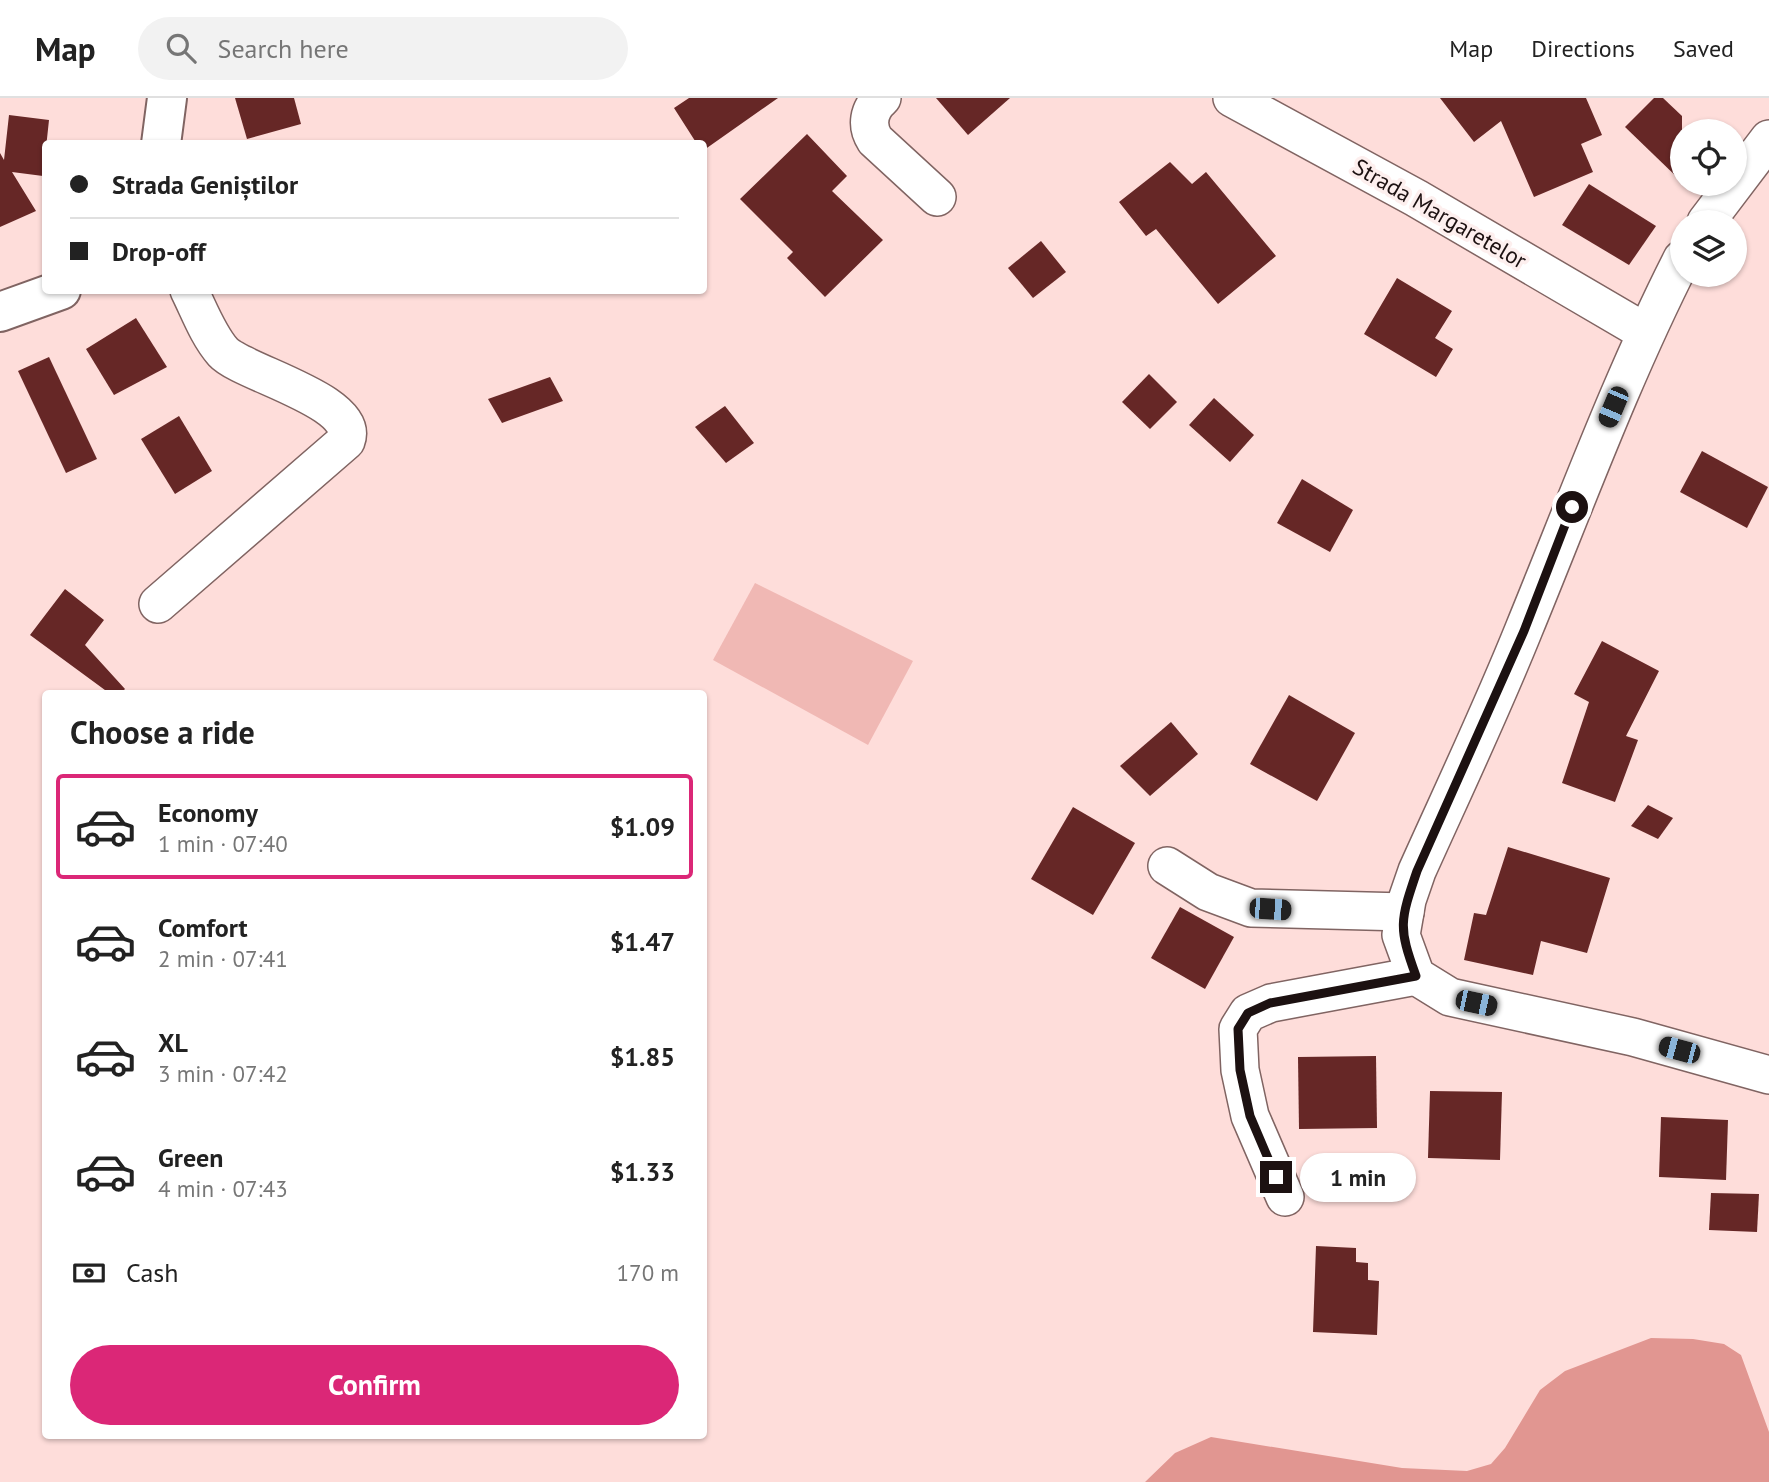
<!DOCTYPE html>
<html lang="en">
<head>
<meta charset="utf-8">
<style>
	:root { --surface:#fff; --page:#f2f2f2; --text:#222; --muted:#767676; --line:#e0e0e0; --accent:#db2777 }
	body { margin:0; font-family:"PT Sans",sans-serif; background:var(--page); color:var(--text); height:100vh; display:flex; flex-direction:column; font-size:26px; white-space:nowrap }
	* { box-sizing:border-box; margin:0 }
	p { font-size:23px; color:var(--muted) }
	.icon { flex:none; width:38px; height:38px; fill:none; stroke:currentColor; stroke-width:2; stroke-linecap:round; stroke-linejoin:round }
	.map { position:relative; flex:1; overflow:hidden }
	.side { position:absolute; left:42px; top:592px; width:665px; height:749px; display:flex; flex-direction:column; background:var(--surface); border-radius:7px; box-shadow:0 2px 5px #0004 }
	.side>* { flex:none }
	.top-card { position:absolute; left:42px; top:42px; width:665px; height:154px; border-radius:7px; box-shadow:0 2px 5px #0004; display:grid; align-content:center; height:154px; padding:0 28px; background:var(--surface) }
	.controls { position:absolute; left:1670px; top:21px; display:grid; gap:14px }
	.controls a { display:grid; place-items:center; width:77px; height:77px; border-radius:50%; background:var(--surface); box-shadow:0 2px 5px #0004; font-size:35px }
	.end { position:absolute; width:32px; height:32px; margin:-16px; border:9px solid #1c1111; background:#fff; box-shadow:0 0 0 4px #fff }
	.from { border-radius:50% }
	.bubble { position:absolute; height:49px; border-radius:24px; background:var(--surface); box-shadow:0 2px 5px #0004; font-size:23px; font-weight:700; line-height:49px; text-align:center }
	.car { position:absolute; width:21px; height:42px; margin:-21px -10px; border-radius:9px; box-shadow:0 0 5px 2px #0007; background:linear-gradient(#222 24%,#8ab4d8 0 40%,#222 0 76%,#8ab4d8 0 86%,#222 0) }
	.top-card b { display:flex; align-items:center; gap:24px; height:66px; font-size:26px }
	.top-card b+b { border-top:2px solid var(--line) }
	.top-card i { width:18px; height:18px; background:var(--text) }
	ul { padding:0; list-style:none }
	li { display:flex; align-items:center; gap:21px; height:105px; margin:0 14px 10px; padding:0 14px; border:4px solid transparent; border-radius:7px }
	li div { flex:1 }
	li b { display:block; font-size:26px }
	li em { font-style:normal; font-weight:700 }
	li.selected { border-color:var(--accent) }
	li>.icon { width:63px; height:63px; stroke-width:1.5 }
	h2 { padding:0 28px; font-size:32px; line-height:84px }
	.pay { display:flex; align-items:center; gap:18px; height:77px; padding:0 28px; font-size:26px }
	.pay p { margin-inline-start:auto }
	.primary-button { display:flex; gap:14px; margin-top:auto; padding:14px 28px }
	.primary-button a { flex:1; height:80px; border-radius:42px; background:var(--accent); color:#fff; font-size:28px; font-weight:700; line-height:80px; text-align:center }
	header { display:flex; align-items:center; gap:42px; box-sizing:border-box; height:98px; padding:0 35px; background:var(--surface); border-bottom:2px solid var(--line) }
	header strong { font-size:33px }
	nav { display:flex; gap:38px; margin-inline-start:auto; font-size:24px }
	.search { width:490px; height:63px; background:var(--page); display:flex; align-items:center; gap:18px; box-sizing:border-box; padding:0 24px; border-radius:38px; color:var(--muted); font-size:26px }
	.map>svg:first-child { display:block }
	.green { fill:#f0b8b4 }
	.forest { fill:#e19691 }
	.building { fill:#662726 }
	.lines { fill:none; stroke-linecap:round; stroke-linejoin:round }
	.minor-casing { stroke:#806462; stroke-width:40 }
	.tertiary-casing { stroke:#806462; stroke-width:42 }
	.minor { stroke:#fff; stroke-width:37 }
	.tertiary { stroke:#fff; stroke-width:38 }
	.route { stroke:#1c1111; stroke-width:9 }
	.labels { text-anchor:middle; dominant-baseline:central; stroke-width:7; stroke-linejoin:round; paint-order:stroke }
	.street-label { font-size:23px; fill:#1c1111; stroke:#fdefee }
</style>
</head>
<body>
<header>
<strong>Map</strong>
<div class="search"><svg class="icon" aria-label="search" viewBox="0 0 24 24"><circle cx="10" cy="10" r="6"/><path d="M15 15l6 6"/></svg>Search here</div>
<nav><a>Map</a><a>Directions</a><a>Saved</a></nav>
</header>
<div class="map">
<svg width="1769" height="1384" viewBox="0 0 1769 1384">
	<rect width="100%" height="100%" fill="#feddda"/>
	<!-- green -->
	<polygon class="green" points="755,485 913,563 868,647 713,562"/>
	<!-- forest -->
	<polygon class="forest" points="1651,1240 1693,1241 1724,1246 1741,1257 1769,1334 1769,1384 1145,1384 1175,1355 1211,1339 1402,1370 1467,1373 1491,1366 1505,1350 1540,1292 1565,1273"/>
	<!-- building -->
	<g class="building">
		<polygon points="235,0 294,0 301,26 247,41"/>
		<polygon points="689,0 778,0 704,52 704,46 697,46 674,10"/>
		<polygon points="936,0 1010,0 968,37"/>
		<polygon points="1440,0 1586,0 1602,37 1581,46 1593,74 1534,99 1501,23 1474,44"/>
		<polygon points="1654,0 1663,0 1682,18 1682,84 1625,29"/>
		<polygon points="9,17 49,22 43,78 12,74 36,113 0,129 0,55 4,62"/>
		<polygon points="807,36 847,78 832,93 883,142 825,199 787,160 793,154 740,101"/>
		<polygon points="1170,64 1192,86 1206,74 1276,158 1218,206 1156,131 1146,138 1119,104"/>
		<polygon points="1589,86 1656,128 1629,167 1562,127"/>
		<polygon points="1041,143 1066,174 1033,200 1008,170"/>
		<polygon points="1397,180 1452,213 1435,240 1453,251 1436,279 1364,236"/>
		<polygon points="136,220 167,269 114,297 86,251"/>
		<polygon points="49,259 97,361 66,375 18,273"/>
		<polygon points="1149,276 1177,304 1150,331 1122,304"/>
		<polygon points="550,279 563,303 502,325 488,301"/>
		<polygon points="1214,300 1254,337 1230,364 1189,327"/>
		<polygon points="725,308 754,345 726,365 695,329"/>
		<polygon points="179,318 212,373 175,396 141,341"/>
		<polygon points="1702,353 1768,389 1747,430 1680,394"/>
		<polygon points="1302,381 1353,412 1330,454 1277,425"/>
		<polygon points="65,491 104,522 85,547 125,591 121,595 109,595 30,537"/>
		<polygon points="1602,543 1659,573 1626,638 1638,642 1615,704 1562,685 1589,604 1574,596"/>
		<polygon points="1289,597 1355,635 1317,703 1250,666"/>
		<polygon points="1171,624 1198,656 1150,698 1120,668"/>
		<polygon points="1648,707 1673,720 1658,741 1631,728"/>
		<polygon points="1073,709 1135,745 1093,817 1031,781"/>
		<polygon points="1508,749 1610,780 1587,855 1541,843 1533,877 1464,862 1474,815 1486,817"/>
		<polygon points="1180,809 1234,839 1205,891 1151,860"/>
		<polygon points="1376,958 1377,1030 1299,1031 1298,959"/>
		<polygon points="1430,993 1502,994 1500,1062 1428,1060"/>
		<polygon points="1661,1019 1728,1022 1726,1082 1659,1079"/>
		<polygon points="1711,1095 1759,1096 1757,1134 1709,1132"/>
		<polygon points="1316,1148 1356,1150 1356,1164 1368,1165 1368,1182 1379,1183 1377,1237 1313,1234"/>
	</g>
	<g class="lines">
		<defs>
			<g id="minor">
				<path d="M 882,0 C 868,12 866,28 875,42 L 937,99"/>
				<polyline points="1232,0 1416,100 1645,234"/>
				<polyline points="1706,124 1769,41"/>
				<path d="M 1682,161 C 1621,281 1575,407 1524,531 C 1491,613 1453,693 1417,773 L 1407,802 L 1401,837 L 1416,878 L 1450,899 L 1633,939 L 1769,977"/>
				<path d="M 158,506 L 346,343 C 361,303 242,275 223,254 C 208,237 199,212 189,192"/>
				<polyline points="1167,768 1208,794 1251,810 1405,814"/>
				<polyline points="1285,1099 1250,1018 1240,972 1238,931 1248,915 1271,905 1416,878"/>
			</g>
			<g id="tertiary">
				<polyline points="161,46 167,0"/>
				<polyline points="0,214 61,192"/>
			</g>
		</defs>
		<!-- minor casing -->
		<use href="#minor" class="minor-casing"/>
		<!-- tertiary casing -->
		<use href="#tertiary" class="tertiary-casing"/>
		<!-- minor -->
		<use href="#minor" class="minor"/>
		<!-- tertiary -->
		<use href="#tertiary" class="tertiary"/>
	</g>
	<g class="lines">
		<!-- route -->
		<path class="route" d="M 1276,1079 L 1250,1018 L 1240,972 L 1238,931 L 1248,915 L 1270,905 L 1416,878 C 1398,829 1400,823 1417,773 L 1524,533 L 1572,409"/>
	</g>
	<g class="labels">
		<!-- street labels -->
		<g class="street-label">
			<text transform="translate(1440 115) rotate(30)">Strada Margaretelor</text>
		</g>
	</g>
</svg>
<div class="controls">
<a><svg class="icon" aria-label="locate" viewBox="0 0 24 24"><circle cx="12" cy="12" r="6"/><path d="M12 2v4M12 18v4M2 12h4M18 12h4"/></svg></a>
<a><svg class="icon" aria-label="layers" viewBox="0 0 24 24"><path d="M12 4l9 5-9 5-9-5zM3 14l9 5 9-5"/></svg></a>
</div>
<i class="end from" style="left:1572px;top:409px"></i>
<i class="end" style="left:1276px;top:1079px"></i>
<div class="bubble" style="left:1300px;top:1055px;width:116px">1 min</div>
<i class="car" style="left:1613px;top:309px;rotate:203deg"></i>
<i class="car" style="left:1270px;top:811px;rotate:94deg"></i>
<i class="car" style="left:1476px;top:905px;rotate:102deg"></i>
<i class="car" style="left:1679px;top:952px;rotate:285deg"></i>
<div class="top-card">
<b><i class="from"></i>Strada Geniștilor</b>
<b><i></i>Drop-off</b>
</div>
<section class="side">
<h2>Choose a ride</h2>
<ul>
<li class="selected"><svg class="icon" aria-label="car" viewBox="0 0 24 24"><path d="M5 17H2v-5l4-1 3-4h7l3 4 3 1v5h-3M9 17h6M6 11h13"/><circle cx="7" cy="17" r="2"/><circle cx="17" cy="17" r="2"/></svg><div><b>Economy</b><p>1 min · 07:40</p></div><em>$1.09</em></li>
<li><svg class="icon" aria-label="car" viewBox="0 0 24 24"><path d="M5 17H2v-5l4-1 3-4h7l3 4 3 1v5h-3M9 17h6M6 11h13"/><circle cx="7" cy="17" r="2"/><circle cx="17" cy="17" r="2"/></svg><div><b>Comfort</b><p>2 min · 07:41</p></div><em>$1.47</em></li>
<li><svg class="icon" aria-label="car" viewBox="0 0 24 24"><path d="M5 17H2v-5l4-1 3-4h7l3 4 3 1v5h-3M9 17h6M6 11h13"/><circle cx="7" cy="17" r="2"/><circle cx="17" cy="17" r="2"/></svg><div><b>XL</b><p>3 min · 07:42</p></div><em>$1.85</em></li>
<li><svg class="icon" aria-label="car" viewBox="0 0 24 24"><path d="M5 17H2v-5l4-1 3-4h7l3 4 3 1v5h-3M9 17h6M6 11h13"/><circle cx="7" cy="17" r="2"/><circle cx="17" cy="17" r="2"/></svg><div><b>Green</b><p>4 min · 07:43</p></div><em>$1.33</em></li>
</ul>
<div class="pay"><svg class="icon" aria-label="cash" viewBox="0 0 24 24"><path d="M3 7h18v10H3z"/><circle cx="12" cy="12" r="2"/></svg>Cash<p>170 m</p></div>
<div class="primary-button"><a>Confirm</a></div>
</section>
</div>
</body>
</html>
